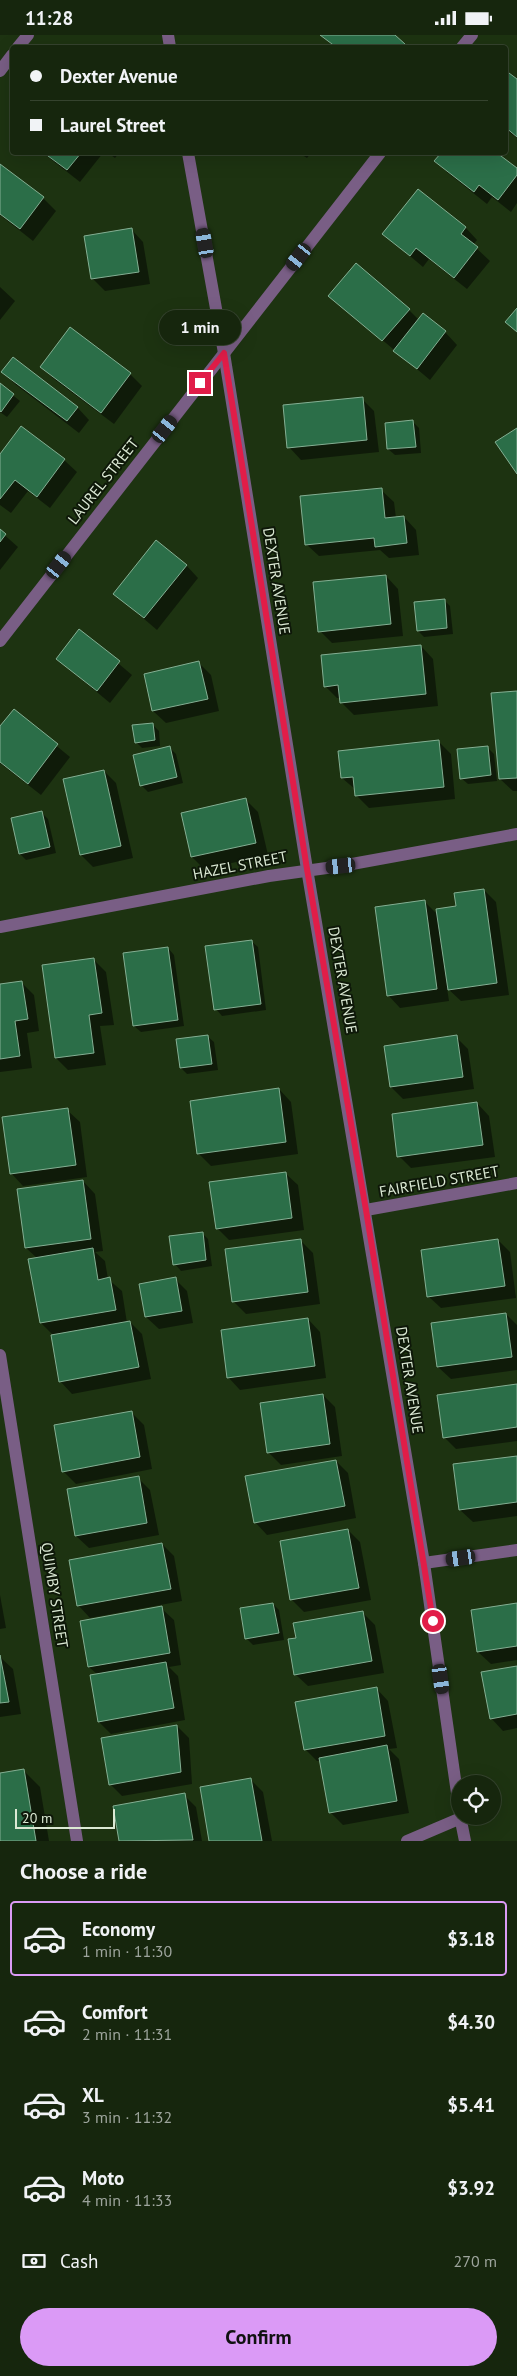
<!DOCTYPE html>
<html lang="en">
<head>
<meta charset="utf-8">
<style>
	:root { --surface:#16260d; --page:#23321b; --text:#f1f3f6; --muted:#9ea59d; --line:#35432e; --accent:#db9af6 }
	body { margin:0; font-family:"PT Sans",sans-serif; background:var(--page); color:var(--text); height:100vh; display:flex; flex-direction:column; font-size:19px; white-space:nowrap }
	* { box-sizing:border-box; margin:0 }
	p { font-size:16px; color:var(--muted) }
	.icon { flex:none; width:28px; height:28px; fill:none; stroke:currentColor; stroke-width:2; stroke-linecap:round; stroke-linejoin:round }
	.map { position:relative; height:1806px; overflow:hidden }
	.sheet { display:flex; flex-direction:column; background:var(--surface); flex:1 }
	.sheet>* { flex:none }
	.top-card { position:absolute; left:10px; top:10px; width:498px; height:110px; border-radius:5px; box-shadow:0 5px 20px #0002,0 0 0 1px var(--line); display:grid; align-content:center; height:110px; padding:0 20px; background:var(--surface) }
	.buttons { position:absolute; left:451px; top:1740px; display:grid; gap:10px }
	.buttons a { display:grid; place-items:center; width:50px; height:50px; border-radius:50%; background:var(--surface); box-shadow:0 5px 20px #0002,0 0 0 1px var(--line); font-size:25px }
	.scale { position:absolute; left:15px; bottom:12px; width:100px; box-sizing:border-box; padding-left:5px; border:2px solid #dbe9d4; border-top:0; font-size:14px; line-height:18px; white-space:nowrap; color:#dbe9d4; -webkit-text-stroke:4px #0e1809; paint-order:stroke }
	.end { position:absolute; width:22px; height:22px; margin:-11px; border:6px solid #e11d48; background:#fff; box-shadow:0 0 0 2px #fff }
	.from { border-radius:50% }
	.bubble { position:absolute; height:35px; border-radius:18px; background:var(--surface); box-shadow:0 5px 20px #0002,0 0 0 1px var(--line); font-size:16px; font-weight:600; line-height:35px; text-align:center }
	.car { position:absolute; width:15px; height:30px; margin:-15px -8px; border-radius:6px; box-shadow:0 0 4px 1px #0007; background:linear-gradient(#222 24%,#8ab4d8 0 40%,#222 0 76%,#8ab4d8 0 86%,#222 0) }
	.top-card b { display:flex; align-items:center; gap:18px; height:48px; font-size:19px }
	.top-card b+b { border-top:1px solid var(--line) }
	.top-card i { width:12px; height:12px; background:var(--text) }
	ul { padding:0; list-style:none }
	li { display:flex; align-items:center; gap:15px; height:75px; margin:0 10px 8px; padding:0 10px; border:2px solid transparent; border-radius:5px }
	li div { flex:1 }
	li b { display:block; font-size:19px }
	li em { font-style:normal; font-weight:600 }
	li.selected { border-color:var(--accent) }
	li>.icon { width:45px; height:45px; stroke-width:1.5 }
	h2 { padding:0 20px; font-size:22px; line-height:60px }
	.pay { display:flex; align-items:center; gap:12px; height:55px; padding:0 20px; font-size:19px }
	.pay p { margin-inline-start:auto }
	.cta { display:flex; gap:10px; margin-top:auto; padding:10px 20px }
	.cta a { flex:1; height:58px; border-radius:30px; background:var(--accent); color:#111; font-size:20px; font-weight:600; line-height:58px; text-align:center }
	.status { display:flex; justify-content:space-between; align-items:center; height:35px; padding:0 25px; background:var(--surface); direction:ltr }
	.status svg { height:14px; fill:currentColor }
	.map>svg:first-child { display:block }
	.shadow { fill:#0007 }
	.building { fill:#2b6e48; stroke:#84af93 }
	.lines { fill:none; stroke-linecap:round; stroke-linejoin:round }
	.minor { stroke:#795e85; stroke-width:12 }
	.route { stroke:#e11d48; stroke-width:6 }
	.labels { text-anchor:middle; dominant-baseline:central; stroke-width:4; stroke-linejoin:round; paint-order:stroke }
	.street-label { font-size:15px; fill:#dbe9d4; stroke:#0e1809 }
</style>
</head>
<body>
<div class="status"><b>11:28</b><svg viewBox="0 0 49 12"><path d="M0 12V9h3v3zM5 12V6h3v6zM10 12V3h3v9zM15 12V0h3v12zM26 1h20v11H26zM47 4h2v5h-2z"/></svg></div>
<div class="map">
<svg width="517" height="1806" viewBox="0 0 517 1806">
	<rect width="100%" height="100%" fill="#1d3311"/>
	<!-- shadow -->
	<g class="shadow">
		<polygon points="321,0 393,0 407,12 335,12"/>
		<polygon points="505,36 517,45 517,103 505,94"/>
		<polygon points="43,118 103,118 80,147"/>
		<polygon points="108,118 119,118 115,123"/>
		<polygon points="299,118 311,118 307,123"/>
		<polygon points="443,118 495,118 517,135 517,168 511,177 492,162 487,169 448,138 436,126"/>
		<polygon points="0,131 43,163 56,176 33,206 0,180"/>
		<polygon points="465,192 477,205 473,210 490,226 467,254 429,224 423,232 384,199"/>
		<polygon points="131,194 143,207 150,249 105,256 93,244 86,202"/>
		<polygon points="0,252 15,266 0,285"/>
		<polygon points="330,261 409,275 419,285 445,297 457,310 430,345"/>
		<polygon points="41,332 130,339 142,351 114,389 54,344"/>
		<polygon points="3,337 77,372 89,385 79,398 15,349"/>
		<polygon points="0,350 20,366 7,382 0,377"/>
		<polygon points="362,364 374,376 379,417 301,425 289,412"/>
		<polygon points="412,386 419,393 421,418 395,420 388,414"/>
		<polygon points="21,393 64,425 77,437 50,473 28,456 11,478 0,470 0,421"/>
		<polygon points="381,455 394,467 396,483 404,482 416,495 419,520 389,523 380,515 319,521 306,509"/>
		<polygon points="0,496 18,512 0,535"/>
		<polygon points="186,530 198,543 157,595 115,559"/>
		<polygon points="386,541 398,554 403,601 332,608 320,596"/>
		<polygon points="444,565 450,571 453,599 424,602 418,596"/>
		<polygon points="80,596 132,640 110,668 57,624"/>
		<polygon points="421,611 433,624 438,671 354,680 341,667 341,663 337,663 325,651"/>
		<polygon points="199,628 211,640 219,676 166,688 153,676 145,640"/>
		<polygon points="517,657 517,756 513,756 500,744"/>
		<polygon points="14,676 70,722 41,760 0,728 0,693"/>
		<polygon points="152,689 159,696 160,711 142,713 136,707"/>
		<polygon points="439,707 451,719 455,764 369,773 357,761 356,755 342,743"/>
		<polygon points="487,712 494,719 497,746 468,749 461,743"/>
		<polygon points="170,713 176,719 183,748 148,757 141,750"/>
		<polygon points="104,736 116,748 133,823 93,832 81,820"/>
		<polygon points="246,765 258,777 268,820 204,834 192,822"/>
		<polygon points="41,777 48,784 56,818 26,825 20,819"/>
		<polygon points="484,855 496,867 509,960 461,966 447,953 449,966 400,973 388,960 425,867 438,880 457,872"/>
		<polygon points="251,906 258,912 266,975 222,981 216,974"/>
		<polygon points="168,913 174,920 184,991 141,997 134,991"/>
		<polygon points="94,925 106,937 114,990 100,991 106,1030 68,1035 56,1023"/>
		<polygon points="22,948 34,960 39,996 27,998 32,1033 0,1037 0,951"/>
		<polygon points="207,1001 214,1007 218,1035 187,1039 181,1033"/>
		<polygon points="456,1002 468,1014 474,1054 403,1064 391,1052"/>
		<polygon points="279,1054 291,1067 298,1119 211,1131 198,1118"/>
		<polygon points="477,1068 489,1081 495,1122 411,1133 399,1121"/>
		<polygon points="67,1075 80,1087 87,1142 23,1151 11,1138"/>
		<polygon points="285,1138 298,1150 304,1195 229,1205 217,1193"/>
		<polygon points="83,1146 95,1159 103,1216 95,1217 105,1226 108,1244 122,1256 127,1288 130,1287 142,1299 151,1344 72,1359 60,1346 54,1301 41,1288 38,1224 26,1213"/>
		<polygon points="202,1198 208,1204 212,1231 181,1236 175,1229"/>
		<polygon points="300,1205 313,1218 320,1269 246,1279 233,1266"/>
		<polygon points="498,1205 510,1217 516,1263 441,1273 428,1261"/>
		<polygon points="175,1244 187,1256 193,1288 159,1294 146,1282 141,1250"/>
		<polygon points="506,1279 517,1290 517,1335 451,1344 438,1332"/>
		<polygon points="308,1284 320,1297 326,1343 240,1355 228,1342"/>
		<polygon points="517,1350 517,1406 456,1414 444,1402"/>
		<polygon points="323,1360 335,1372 342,1421 281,1430 268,1417"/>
		<polygon points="132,1378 144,1390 152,1434 76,1449 63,1436"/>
		<polygon points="517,1422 517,1481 473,1487 460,1475"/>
		<polygon points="336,1426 348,1438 356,1483 267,1500 255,1487"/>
		<polygon points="138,1443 150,1455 159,1500 89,1513 76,1501"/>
		<polygon points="348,1495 360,1507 371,1565 304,1577 292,1565 281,1507"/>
		<polygon points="162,1509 174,1521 182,1566 90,1583 78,1570"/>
		<polygon points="0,1560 6,1593 0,1594"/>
		<polygon points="273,1569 279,1575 284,1605 253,1610 247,1604"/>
		<polygon points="517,1570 517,1625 491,1629 478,1617"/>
		<polygon points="161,1573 174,1585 181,1630 169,1632 178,1641 185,1685 111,1699 99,1687 98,1640 89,1632 81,1587"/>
		<polygon points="363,1578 375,1590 384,1638 308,1651 295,1639 297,1604"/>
		<polygon points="0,1622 13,1634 21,1679 0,1682"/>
		<polygon points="517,1632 517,1693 503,1696 491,1683"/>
		<polygon points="376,1653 388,1666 397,1713 389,1714 399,1724 409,1778 343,1790 330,1777 321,1726 317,1726 305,1714"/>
		<polygon points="177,1691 189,1703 192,1749 122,1761 110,1749"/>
		<polygon points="23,1735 40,1752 49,1806 0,1806 0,1740"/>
		<polygon points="251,1745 263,1757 272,1806 211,1806"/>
		<polygon points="184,1760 196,1772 202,1806 120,1806 114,1772"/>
	</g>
	<!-- building -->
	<g class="building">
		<polygon points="320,0 395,0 405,9 402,12 336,12"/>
		<polygon points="505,35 517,44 517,102 505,92"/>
		<polygon points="44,118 81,118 67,135"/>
		<polygon points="441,118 497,118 517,133 517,140 498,165 479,150 474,157 434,126"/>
		<polygon points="0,129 44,162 20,194 0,179"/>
		<polygon points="418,154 466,192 461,199 478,212 454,243 416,213 410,221 382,199"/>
		<polygon points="132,193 139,237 91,244 84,201"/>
		<polygon points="356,228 410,274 382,306 328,261"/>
		<polygon points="517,273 517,297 505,287"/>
		<polygon points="423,278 446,296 417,334 393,316"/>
		<polygon points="70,292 131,338 101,378 40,332"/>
		<polygon points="13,322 78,372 67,386 1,337"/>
		<polygon points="0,348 14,359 1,377 0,376"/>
		<polygon points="363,362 367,405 287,413 283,370"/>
		<polygon points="413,385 416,412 387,414 385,388"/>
		<polygon points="21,391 65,424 37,462 15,445 0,464 0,419"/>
		<polygon points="517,393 517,439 495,407"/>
		<polygon points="382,453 385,483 404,481 407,508 375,512 374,503 305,510 300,461"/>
		<polygon points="0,494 6,499 0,507"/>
		<polygon points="156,505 187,530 144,583 113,559"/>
		<polygon points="386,540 391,589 318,597 313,547"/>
		<polygon points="445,564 447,593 417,596 414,567"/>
		<polygon points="79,594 120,626 97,656 56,624"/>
		<polygon points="421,610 426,659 340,668 338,650 324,652 321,620"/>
		<polygon points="199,626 208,664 152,676 144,639"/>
		<polygon points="517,656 517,743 499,744 491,658"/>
		<polygon points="14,674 58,709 28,749 0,727 0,691"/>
		<polygon points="153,688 155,705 135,708 132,690"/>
		<polygon points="439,705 444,752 355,761 353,742 341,743 338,716"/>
		<polygon points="170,711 177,742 140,751 133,720"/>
		<polygon points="488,711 491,740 460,744 457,714"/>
		<polygon points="104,735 121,811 80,820 63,744"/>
		<polygon points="246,763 256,808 191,822 181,778"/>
		<polygon points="42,776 50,812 19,819 11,783"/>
		<polygon points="484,854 497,948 448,955 436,874 456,871 454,858"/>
		<polygon points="425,865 437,954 387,961 375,872"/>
		<polygon points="252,905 261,969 214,975 205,911"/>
		<polygon points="168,912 178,985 133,991 123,918"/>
		<polygon points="94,923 102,978 89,980 94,1018 55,1023 42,930"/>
		<polygon points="22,946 28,984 15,986 20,1021 0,1024 0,949"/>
		<polygon points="208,1000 212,1029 180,1033 176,1004"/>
		<polygon points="457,1000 463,1042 390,1052 384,1011"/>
		<polygon points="279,1053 286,1107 197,1119 190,1066"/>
		<polygon points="477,1067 483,1110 397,1122 392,1079"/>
		<polygon points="68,1073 76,1130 10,1139 2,1082"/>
		<polygon points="286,1137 292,1183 216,1194 209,1147"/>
		<polygon points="83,1145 91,1204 25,1213 17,1154"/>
		<polygon points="203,1197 206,1225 173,1230 169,1201"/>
		<polygon points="301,1204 308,1257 232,1267 225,1214"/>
		<polygon points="498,1204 505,1251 427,1262 421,1215"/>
		<polygon points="93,1213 98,1245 110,1242 116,1275 40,1288 28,1224"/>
		<polygon points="176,1242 182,1276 145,1282 139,1249"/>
		<polygon points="506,1278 512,1322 437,1332 431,1288"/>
		<polygon points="308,1283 315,1331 227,1343 221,1295"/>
		<polygon points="130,1286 139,1332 59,1347 51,1300"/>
		<polygon points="517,1349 517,1392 443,1403 437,1360"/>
		<polygon points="323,1359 330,1409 267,1418 260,1368"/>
		<polygon points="132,1376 140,1422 62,1437 54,1390"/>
		<polygon points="517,1421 517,1467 459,1475 453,1429"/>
		<polygon points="336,1425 345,1471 254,1488 245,1441"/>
		<polygon points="139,1441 147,1488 75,1501 67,1454"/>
		<polygon points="348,1494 359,1553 290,1565 280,1506"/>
		<polygon points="162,1508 171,1554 77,1571 69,1525"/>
		<polygon points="273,1568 279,1598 245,1604 240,1573"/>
		<polygon points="517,1568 517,1611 477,1617 471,1575"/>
		<polygon points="162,1571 170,1618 88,1632 80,1586"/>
		<polygon points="363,1576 372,1626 294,1640 288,1604 296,1603 293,1588"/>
		<polygon points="0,1620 9,1667 0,1668"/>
		<polygon points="166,1627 174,1673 98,1687 90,1640"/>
		<polygon points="517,1631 517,1679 490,1684 481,1637"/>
		<polygon points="377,1652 385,1701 304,1715 295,1667"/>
		<polygon points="177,1690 181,1737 109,1750 101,1703"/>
		<polygon points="387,1710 397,1766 329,1778 319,1723"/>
		<polygon points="24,1734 36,1806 0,1806 0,1738"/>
		<polygon points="251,1743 262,1806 209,1806 200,1752"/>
		<polygon points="185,1758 193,1805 119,1806 113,1771"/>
	</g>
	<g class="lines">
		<!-- minor -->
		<g class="minor">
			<polyline points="168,0 170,12"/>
			<polyline points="18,12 28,0"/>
			<polyline points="462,12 472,0"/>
			<polyline points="0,36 12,20"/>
			<polyline points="188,118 224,318 307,834 424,1528 460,1779"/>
			<polyline points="0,606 380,118"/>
			<polyline points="0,892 269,841 341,831 517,799"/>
			<polyline points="366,1175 517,1148"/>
			<polyline points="0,1320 77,1806"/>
			<polyline points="424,1528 517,1515"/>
			<polyline points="460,1781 465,1806"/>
			<polyline points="407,1806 461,1783"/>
		</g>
	</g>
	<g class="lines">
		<!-- route -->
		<polyline class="route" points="200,348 224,318 307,834 366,1175 433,1586"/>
	</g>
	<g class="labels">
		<!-- street labels -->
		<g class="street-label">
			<text transform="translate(103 446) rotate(-52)">LAUREL STREET</text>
			<text transform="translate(277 546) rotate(81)">DEXTER AVENUE</text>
			<text transform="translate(240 830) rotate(-11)">HAZEL STREET</text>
			<text transform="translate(343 945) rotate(80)">DEXTER AVENUE</text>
			<text transform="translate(439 1146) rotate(-10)">FAIRFIELD STREET</text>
			<text transform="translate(410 1345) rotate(81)">DEXTER AVENUE</text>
			<text transform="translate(55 1560) rotate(81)">QUIMBY STREET</text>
		</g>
	</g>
</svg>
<div class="buttons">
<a><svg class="icon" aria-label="locate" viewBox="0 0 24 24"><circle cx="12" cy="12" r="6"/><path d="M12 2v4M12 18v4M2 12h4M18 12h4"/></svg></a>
</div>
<div class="scale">20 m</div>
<i class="end from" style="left:433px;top:1586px"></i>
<i class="end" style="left:200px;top:348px"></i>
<div class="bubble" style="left:159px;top:275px;width:82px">1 min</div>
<i class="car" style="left:205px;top:208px;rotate:350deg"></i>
<i class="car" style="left:299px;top:222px;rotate:218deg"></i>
<i class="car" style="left:165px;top:394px;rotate:38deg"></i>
<i class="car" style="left:59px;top:530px;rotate:38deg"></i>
<i class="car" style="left:341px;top:831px;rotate:264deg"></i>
<i class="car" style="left:461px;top:1523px;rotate:262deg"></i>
<i class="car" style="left:441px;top:1644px;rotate:172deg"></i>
<div class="top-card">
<b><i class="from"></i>Dexter Avenue</b>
<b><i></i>Laurel Street</b>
</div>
</div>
<section class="sheet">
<h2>Choose a ride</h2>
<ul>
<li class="selected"><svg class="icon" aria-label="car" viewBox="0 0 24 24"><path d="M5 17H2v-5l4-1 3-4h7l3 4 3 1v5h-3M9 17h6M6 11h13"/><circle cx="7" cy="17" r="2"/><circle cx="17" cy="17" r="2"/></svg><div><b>Economy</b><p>1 min · 11:30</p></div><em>$3.18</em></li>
<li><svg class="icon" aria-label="car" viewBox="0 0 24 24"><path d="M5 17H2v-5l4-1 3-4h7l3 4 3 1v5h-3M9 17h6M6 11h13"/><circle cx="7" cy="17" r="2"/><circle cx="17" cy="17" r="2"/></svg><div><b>Comfort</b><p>2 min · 11:31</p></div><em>$4.30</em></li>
<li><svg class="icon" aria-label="car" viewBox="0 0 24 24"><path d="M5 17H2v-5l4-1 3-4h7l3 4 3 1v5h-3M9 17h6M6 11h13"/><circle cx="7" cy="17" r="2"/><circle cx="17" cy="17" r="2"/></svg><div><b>XL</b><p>3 min · 11:32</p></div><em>$5.41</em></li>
<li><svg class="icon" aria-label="car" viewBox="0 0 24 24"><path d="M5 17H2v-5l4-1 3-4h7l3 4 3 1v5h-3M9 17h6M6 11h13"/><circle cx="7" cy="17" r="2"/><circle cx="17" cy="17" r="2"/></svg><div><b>Moto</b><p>4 min · 11:33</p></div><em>$3.92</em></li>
</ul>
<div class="pay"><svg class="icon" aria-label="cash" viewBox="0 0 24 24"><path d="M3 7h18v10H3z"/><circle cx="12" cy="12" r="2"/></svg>Cash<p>270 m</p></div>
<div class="cta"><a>Confirm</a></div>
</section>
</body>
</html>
